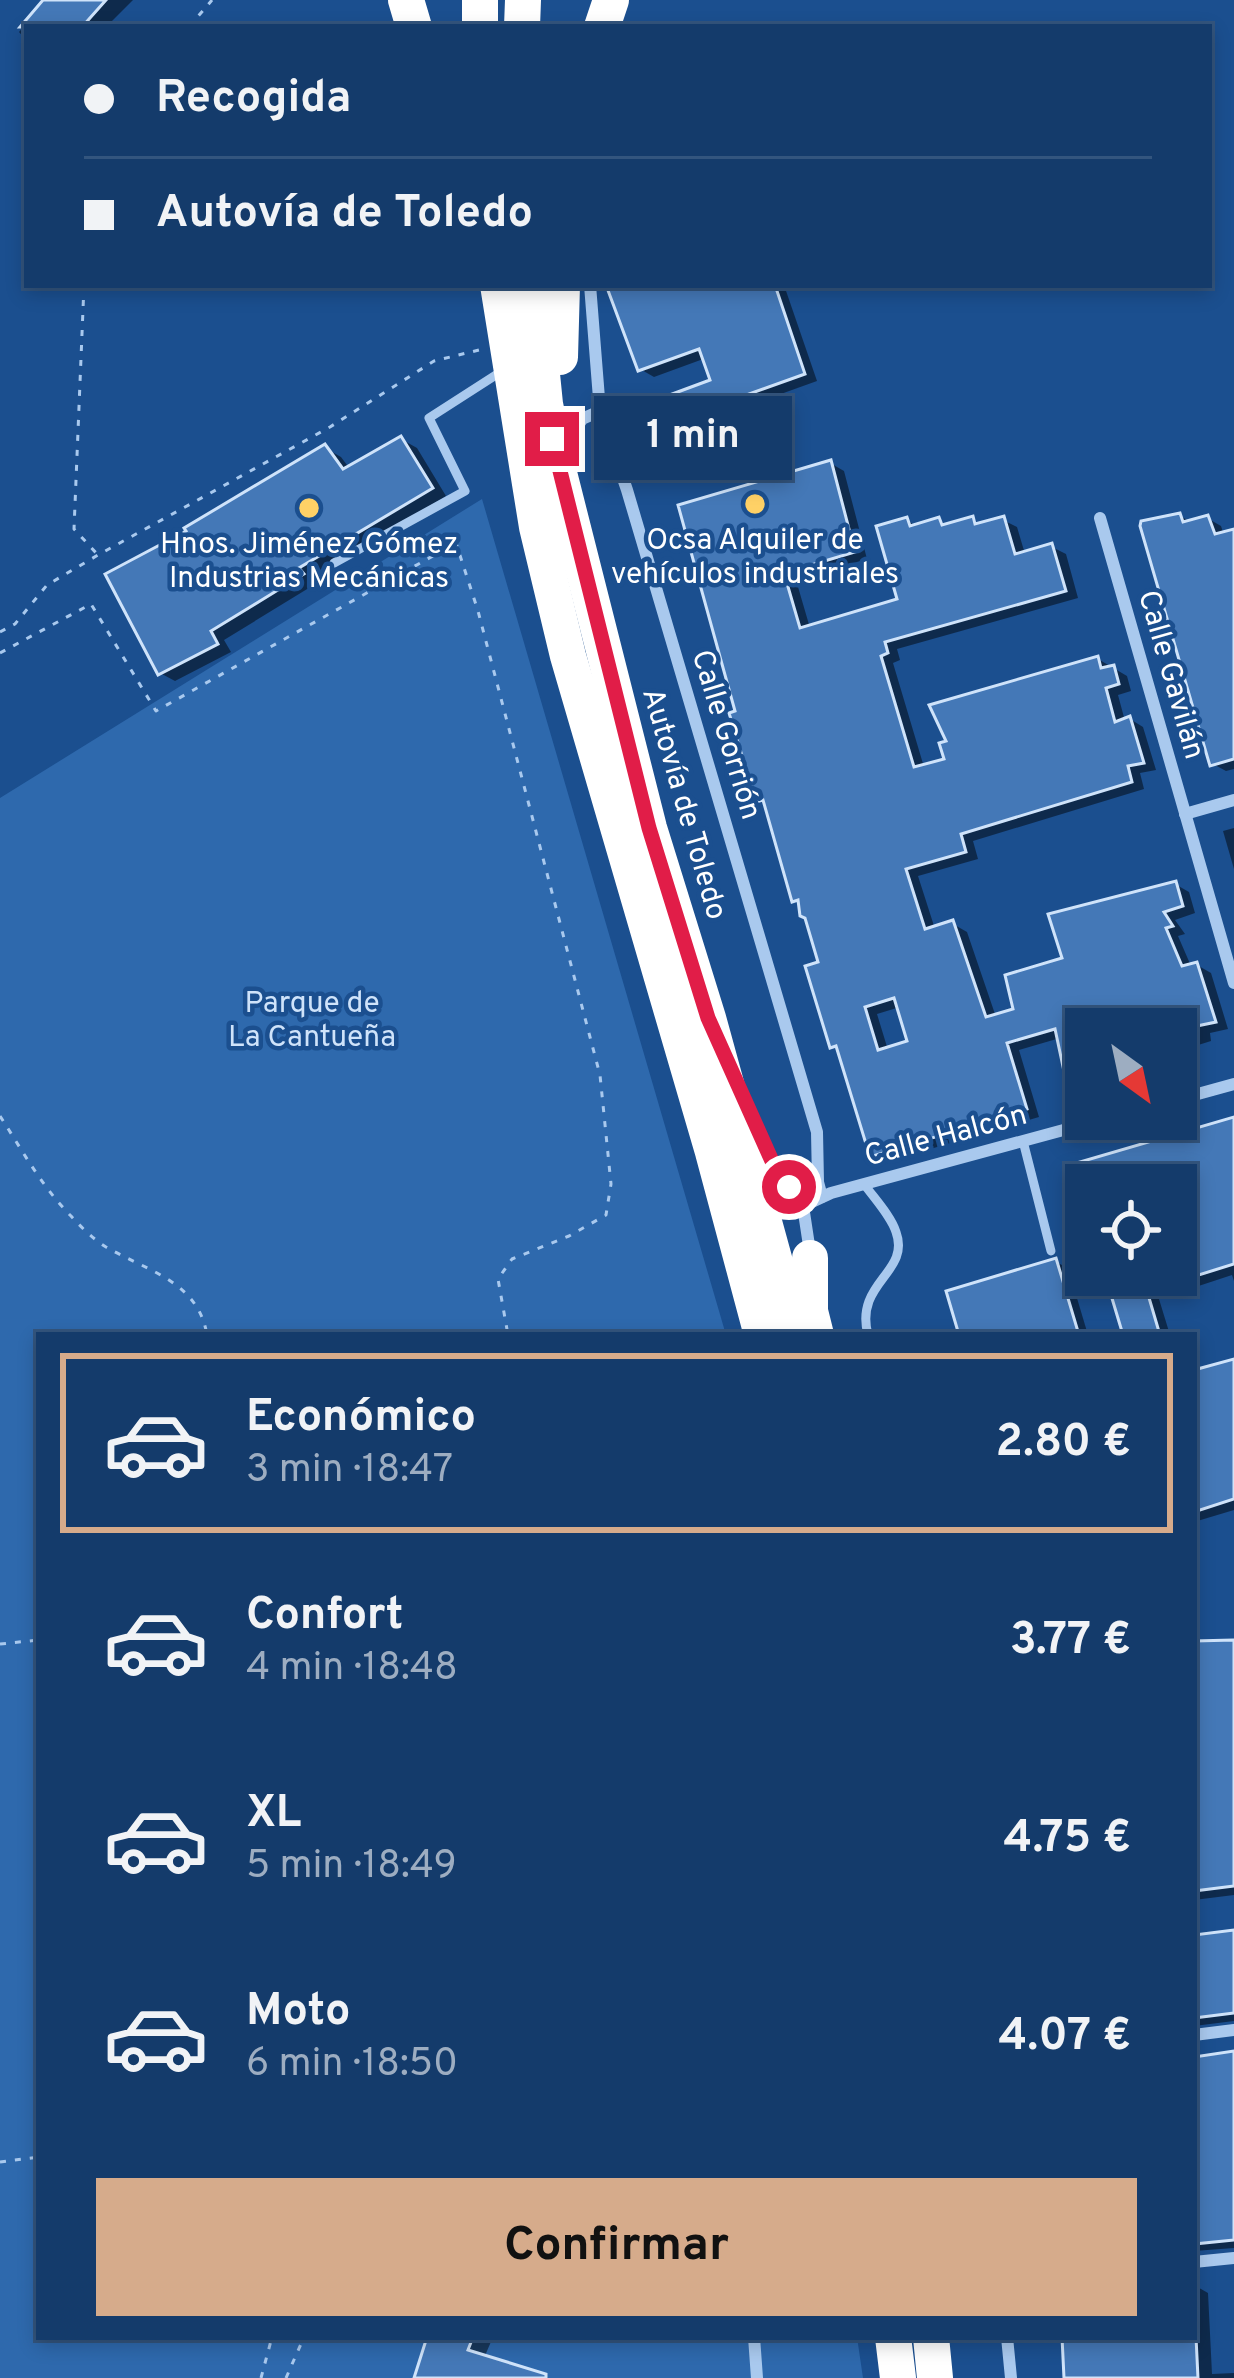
<!DOCTYPE html>
<html lang="es">
<head>
<meta charset="utf-8">
<style>
	:root { --surface:#143b6b; --page:#1d4271; --text:#f1f3f6; --muted:#9dadc1; --line:#33557e; --accent:#d6ab8b }
	body { margin:0; font-family:Overpass,sans-serif; background:var(--page); color:var(--text); height:100vh; display:flex; flex-direction:column; font-size:45px; white-space:nowrap }
	* { box-sizing:border-box; margin:0 }
	p { font-size:39px; color:var(--muted) }
	.icon { flex:none; width:66px; height:66px; fill:none; stroke:currentColor; stroke-width:2; stroke-linecap:round; stroke-linejoin:round }
	.map { position:relative; flex:1; overflow:hidden }
	.details { position:absolute; left:36px; top:1332px; width:1161px; height:1008px; display:flex; flex-direction:column; background:var(--surface); border-radius:0px; box-shadow:0 6px 18px #0003,0 0 0 3px var(--line) }
	.details>* { flex:none }
	.hud { position:absolute; left:24px; top:24px; width:1188px; height:264px; border-radius:0px; box-shadow:0 6px 18px #0003,0 0 0 3px var(--line); display:grid; align-content:center; height:264px; padding:0 60px; background:var(--surface) }
	.needle { width:78px; rotate:147deg }
	.fabs { position:absolute; left:1065px; top:1008px; display:grid; gap:24px }
	.fabs a { display:grid; place-items:center; width:132px; height:132px; border-radius:0px; background:var(--surface); box-shadow:0 6px 18px #0003,0 0 0 3px var(--line); font-size:60px }
	.end { position:absolute; width:54px; height:54px; margin:-27px; border:15px solid #e11d48; background:#fff; box-shadow:0 0 0 6px #fff }
	.from { border-radius:50% }
	.bubble { position:absolute; height:84px; border-radius:0px; background:var(--surface); box-shadow:0 6px 18px #0003,0 0 0 3px var(--line); font-size:39px; font-weight:700; line-height:84px; text-align:center }
	.hud b { display:flex; align-items:center; gap:42px; height:114px; font-size:45px }
	.hud b+b { border-top:3px solid var(--line) }
	.hud i { width:30px; height:30px; background:var(--text) }
	ul { padding:21px 0 0; list-style:none }
	li { display:flex; align-items:center; gap:36px; height:180px; margin:0 24px 18px; padding:0 36px; border:6px solid transparent; border-radius:0px }
	li div { flex:1 }
	li b { display:block; font-size:45px }
	li em { font-style:normal; font-weight:700 }
	li.selected { border-color:var(--accent) }
	li>.icon { width:108px; height:108px; stroke-width:1.5 }
	.primary-button { display:flex; gap:24px; margin-top:auto; padding:24px 60px }
	.primary-button a { flex:1; height:138px; border-radius:0px; background:var(--accent); color:#111; font-size:48px; font-weight:700; line-height:138px; text-align:center }
	.map>svg:first-child { display:block }
	.green { fill:#2e69ad }
	.shadow { fill:#0007; fill-rule:evenodd }
	.building { fill:#4478b7; stroke:#cfe3fa; stroke-width:3; fill-rule:evenodd }
	.lines { fill:none; stroke-linecap:round; stroke-linejoin:round }
	.path { stroke:#a9c9ee; stroke-width:3; stroke-dasharray:6 9; stroke-linecap:butt }
	.lane { stroke:#a9c9ee; stroke-width:9 }
	.street { stroke:#a9c9ee; stroke-width:12 }
	.highway { stroke:#fff; stroke-width:36 }
	.route { stroke:#e11d48; stroke-width:15 }
	.poi-dot { fill:#ffd166; stroke:#1b4f8f; stroke-width:4.5 }
	.labels { text-anchor:middle; dominant-baseline:central; stroke-width:9; stroke-linejoin:round; paint-order:stroke }
	.poi-label { font-size:30px; fill:#fff; stroke:#1b4f8f }
	.street-label { font-size:30px; fill:#fff; stroke:#1b4f8f }
	.park-label { font-size:30px; fill:#cfe3fa; stroke:#1b4f8f }
</style>
</head>
<body>
<div class="map">
<svg width="1234" height="2378" viewBox="0 0 1234 2378">
	<rect width="100%" height="100%" fill="#1b4f8f"/>
	<!-- green -->
	<polygon class="green" points="482,499 726,1335 39,1335 39,2337 857,2337 863,2378 0,2378 0,798"/>
	<!-- shadow -->
	<g class="shadow">
		<polygon points="47,0 133,0 106,27 27,27 27,41 19,32"/>
		<polygon points="610,285 784,285 817,381 673,433 659,425 714,382 706,358 654,377 640,369"/>
		<polygon points="401,439 417,448 446,496 313,577 317,583 224,640 231,652 175,681 160,673 190,533 325,448 341,457 350,469"/>
		<path d="M 830,463 L 844,471 L 867,559 L 796,580 L 810,628 L 900,601 L 907,520 L 917,527 L 939,521 L 949,526 L 972,520 L 983,525 L 1003,520 L 1017,527 L 1025,554 L 1052,547 L 1066,554 L 1078,598 L 897,649 L 900,660 L 893,663 L 924,767 L 948,761 L 1098,659 L 1127,676 L 1131,691 L 1118,695 L 1125,721 L 1130,719 L 1143,727 L 1156,770 L 1140,773 L 1144,789 L 973,841 L 978,859 L 918,876 L 935,929 L 953,924 L 967,932 L 996,1017 L 1016,1011 L 1066,960 L 1175,884 L 1189,892 L 1195,913 L 1175,920 L 1185,934 L 1178,936 L 1191,966 L 1197,965 L 1211,973 L 1228,1029 L 1210,1033 L 1211,1041 L 1176,1052 L 1176,1029 L 1086,1029 L 1086,1081 L 1081,1082 L 1067,1074 L 1060,1038 L 1019,1050 L 1039,1117 L 886,1162 L 872,1155 L 841,1051 L 832,1046 L 822,964 L 802,904 L 794,900 L 768,806 L 758,800 L 738,713 L 683,504 ZM 900,1007 L 911,1043 L 888,1050 L 877,1014 Z"/>
		<polygon points="1180,516 1191,522 1207,518 1221,526 1224,535 1234,532 1234,769 1226,771 1213,764"/>
		<polygon points="1234,828 1234,869 1223,831"/>
		<polygon points="1234,1120 1234,1281 1232,1275 1159,1299 1170,1335 1126,1335 1108,1275 1176,1275 1176,1185 1086,1185 1086,1198 1077,1166"/>
		<polygon points="1056,1262 1068,1268 1088,1335 962,1335"/>
		<polygon points="1234,1362 1234,1510 1194,1522 1194,1373"/>
		<polygon points="1234,1643 1234,1895 1194,1900 1194,1644"/>
		<polygon points="1234,1933 1234,2021 1194,2026 1194,1938"/>
		<polygon points="1234,2054 1234,2248 1194,2251 1194,2060"/>
		<polygon points="1194,2285 1208,2293 1212,2374 1234,2373 1234,2378 1074,2378 1065,2337 1194,2337"/>
		<polygon points="431,2337 493,2337 484,2358 548,2378 417,2378"/>
	</g>
	<!-- building -->
	<g class="building">
		<polygon points="43,0 106,0 82,27 20,27"/>
		<polygon points="606,285 775,285 805,374 657,427 648,403 710,380 699,349 638,371"/>
		<polygon points="401,436 433,488 299,568 304,574 211,631 218,644 158,675 105,574 186,531 184,528 325,444 343,469"/>
		<path d="M 831,460 L 855,552 L 784,573 L 800,628 L 897,599 L 876,526 L 907,517 L 910,526 L 939,517 L 942,525 L 973,516 L 975,524 L 1004,516 L 1015,554 L 1052,543 L 1066,591 L 885,642 L 888,653 L 881,656 L 914,767 L 944,759 L 939,743 L 946,741 L 929,705 L 1098,656 L 1101,668 L 1114,665 L 1119,684 L 1106,688 L 1115,722 L 1130,716 L 1144,763 L 1128,766 L 1132,782 L 961,834 L 966,852 L 906,869 L 925,929 L 953,920 L 986,1017 L 1013,1009 L 1005,975 L 1062,958 L 1048,914 L 1176,881 L 1183,906 L 1164,912 L 1173,926 L 1166,928 L 1182,966 L 1197,962 L 1216,1022 L 1197,1026 L 1198,1034 L 1176,1041 L 1176,1029 L 1086,1029 L 1086,1069 L 1065,1076 L 1055,1029 L 1007,1043 L 1027,1109 L 870,1157 L 836,1046 L 830,1048 L 805,966 L 818,962 L 805,918 L 800,916 L 798,900 L 792,902 L 763,800 L 756,802 L 729,713 L 735,711 L 678,505 ZM 894,998 L 907,1041 L 878,1050 L 865,1007 Z"/>
		<polygon points="1180,513 1183,522 1208,515 1215,534 1234,529 1234,759 1210,766 1140,526 1141,521"/>
		<polygon points="1234,1117 1234,1264 1147,1291 1160,1335 1123,1335 1105,1275 1176,1275 1176,1185 1079,1185 1073,1164"/>
		<polygon points="1056,1258 1079,1335 959,1335 946,1291"/>
		<polygon points="1234,1359 1234,1499 1194,1512 1194,1370"/>
		<polygon points="1234,1640 1234,1886 1194,1891 1194,1641"/>
		<polygon points="1234,1930 1234,2013 1194,2018 1194,1935"/>
		<polygon points="1234,2051 1234,2240 1194,2244 1194,2057"/>
		<polygon points="427,2337 473,2337 468,2350 546,2374 546,2378 414,2378"/>
		<polygon points="1062,2337 1196,2337 1198,2378 1064,2378"/>
	</g>
	<g class="lines">
		<!-- path -->
		<g class="path">
			<polyline points="189,27 212,0"/>
			<polyline points="84,285 74,529 98,555"/>
			<polyline points="0,632 15,624 47,585 98,555 330,427 434,361 479,350"/>
			<polyline points="0,653 91,604 156,711 456,543 478,611 600,1075 611,1184 606,1215 569,1236 512,1259 498,1279 508,1335"/>
			<path d="M 0,1116 C 22,1150 42,1187 71,1216 C 81,1227 93,1239 106,1247 C 147,1271 198,1281 207,1335"/>
			<polyline points="0,1644 39,1640"/>
			<polyline points="0,2162 39,2157"/>
			<polyline points="261,2378 272,2337"/>
			<polyline points="286,2378 304,2337"/>
		</g>
		<!-- lane -->
		<g class="lane">
			<polyline points="334,563 465,491 429,418 499,373"/>
			<polyline points="1023,1141 1051,1251"/>
			<path d="M 864,1184 C 874,1198 891,1216 896,1232 C 911,1273 854,1282 868,1335"/>
		</g>
		<!-- street -->
		<g class="street">
			<polyline points="590,285 600,411 627,490 817,1132 818,1182 822,1197"/>
			<polyline points="566,445 582,419 600,411"/>
			<polyline points="1100,518 1234,983"/>
			<polyline points="1185,814 1234,800"/>
			<polyline points="1176,1100 1234,1084"/>
			<polyline points="772,1161 803,1206 810,1252"/>
			<polyline points="803,1206 831,1193 1104,1119"/>
			<polyline points="1194,2035 1234,2030"/>
			<polyline points="1194,2262 1234,2258"/>
			<polyline points="754,2337 757,2378"/>
			<polyline points="1007,2337 1011,2378"/>
		</g>
		<!-- highway -->
		<g class="highway">
			<polyline points="406,0 414,27"/>
			<polyline points="480,27 480,0"/>
			<polyline points="522,27 523,0"/>
			<polyline points="602,27 611,0"/>
			<polyline points="498,285 537,527 568,656 713,1152 762,1335"/>
			<polyline points="533,285 545,404 559,473 649,828 708,1018 795,1335"/>
			<polyline points="560,357 562,285"/>
			<polyline points="810,1258 810,1311 816,1335"/>
			<polyline points="893,2337 898,2378"/>
			<polyline points="931,2337 935,2378"/>
		</g>
	</g>
	<g class="lines">
		<!-- route -->
		<polyline class="route" points="552,439 649,828 708,1018 772,1161 789,1187"/>
	</g>
	<!-- markers -->
	<g class="poi-dot">
		<circle cx="755" cy="504" r="12"/>
		<circle cx="309" cy="508" r="12"/>
	</g>
	<g class="labels">
		<!-- poi labels -->
		<g class="poi-label">
			<text x="755" y="541">Ocsa Alquiler de<tspan x="755" dy="34">vehículos industriales</tspan></text>
			<text x="309" y="545">Hnos. Jiménez Gómez<tspan x="309" dy="34">Industrias Mecánicas</tspan></text>
		</g>
		<!-- street labels -->
		<g class="street-label">
			<text transform="translate(1170 675) rotate(74)">Calle Gavilán</text>
			<text transform="translate(725 735) rotate(73)">Calle Gorrión</text>
			<text transform="translate(683 804) rotate(74)">Autovía de Toledo</text>
			<text transform="translate(946 1137) rotate(-15)">Calle Halcón</text>
		</g>
		<!-- park labels -->
		<g class="park-label">
			<text x="312" y="1004">Parque de<tspan x="312" dy="34">La Cantueña</tspan></text>
		</g>
	</g>
</svg>
<div class="fabs">
<a><svg class="needle" viewBox="-14 -14 28 28"><path d="M0-13l5 13h-10z" fill="#e53935"/><path d="M0 13l5-13h-10z" fill="#9dadc1"/></svg></a>
<a><svg class="icon" aria-label="locate" viewBox="0 0 24 24"><circle cx="12" cy="12" r="6"/><path d="M12 2v4M12 18v4M2 12h4M18 12h4"/></svg></a>
</div>
<i class="end from" style="left:789px;top:1187px"></i>
<i class="end" style="left:552px;top:439px"></i>
<div class="bubble" style="left:594px;top:396px;width:198px">1 min</div>
<div class="hud">
<b><i class="from"></i>Recogida</b>
<b><i></i>Autovía de Toledo</b>
</div>
<section class="details">
<ul>
<li class="selected"><svg class="icon" aria-label="car" viewBox="0 0 24 24"><path d="M5 17H2v-5l4-1 3-4h7l3 4 3 1v5h-3M9 17h6M6 11h13"/><circle cx="7" cy="17" r="2"/><circle cx="17" cy="17" r="2"/></svg><div><b>Económico</b><p>3 min · 18:47</p></div><em>2.80 €</em></li>
<li><svg class="icon" aria-label="car" viewBox="0 0 24 24"><path d="M5 17H2v-5l4-1 3-4h7l3 4 3 1v5h-3M9 17h6M6 11h13"/><circle cx="7" cy="17" r="2"/><circle cx="17" cy="17" r="2"/></svg><div><b>Confort</b><p>4 min · 18:48</p></div><em>3.77 €</em></li>
<li><svg class="icon" aria-label="car" viewBox="0 0 24 24"><path d="M5 17H2v-5l4-1 3-4h7l3 4 3 1v5h-3M9 17h6M6 11h13"/><circle cx="7" cy="17" r="2"/><circle cx="17" cy="17" r="2"/></svg><div><b>XL</b><p>5 min · 18:49</p></div><em>4.75 €</em></li>
<li><svg class="icon" aria-label="car" viewBox="0 0 24 24"><path d="M5 17H2v-5l4-1 3-4h7l3 4 3 1v5h-3M9 17h6M6 11h13"/><circle cx="7" cy="17" r="2"/><circle cx="17" cy="17" r="2"/></svg><div><b>Moto</b><p>6 min · 18:50</p></div><em>4.07 €</em></li>
</ul>
<div class="primary-button"><a>Confirmar</a></div>
</section>
</div>
</body>
</html>
